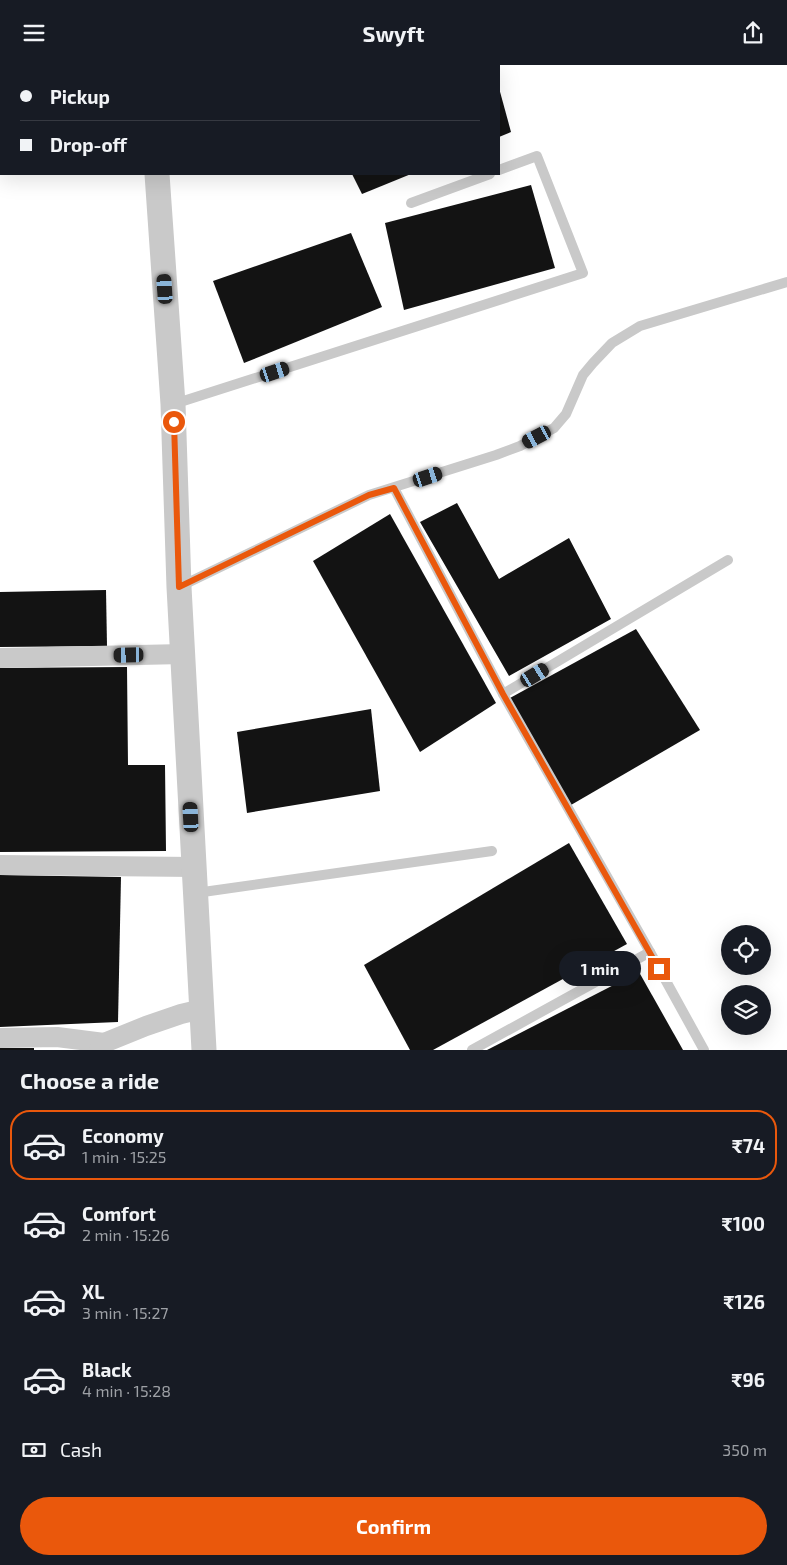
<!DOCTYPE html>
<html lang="en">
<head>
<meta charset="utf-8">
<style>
	:root { --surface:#171b24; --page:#20242c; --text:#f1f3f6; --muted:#9ea1a6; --line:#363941; --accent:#ea580c }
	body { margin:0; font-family:"Exo 2",sans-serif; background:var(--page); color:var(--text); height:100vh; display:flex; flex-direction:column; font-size:19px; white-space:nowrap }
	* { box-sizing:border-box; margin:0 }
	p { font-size:16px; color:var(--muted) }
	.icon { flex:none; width:28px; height:28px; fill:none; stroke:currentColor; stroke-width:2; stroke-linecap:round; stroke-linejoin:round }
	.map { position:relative; height:985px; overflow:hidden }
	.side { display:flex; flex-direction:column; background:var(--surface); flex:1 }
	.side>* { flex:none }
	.guide { position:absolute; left:0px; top:0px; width:500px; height:110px; box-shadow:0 5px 20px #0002; display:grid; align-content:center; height:110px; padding:0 20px; background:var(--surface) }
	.fabs { position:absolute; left:721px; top:860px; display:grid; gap:10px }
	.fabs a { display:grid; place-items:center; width:50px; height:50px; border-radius:50%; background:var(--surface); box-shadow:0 5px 20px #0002; font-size:25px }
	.end { position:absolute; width:22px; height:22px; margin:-11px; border:6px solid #ea580c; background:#fff; box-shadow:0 0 0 2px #fff }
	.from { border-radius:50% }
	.bubble { position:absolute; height:35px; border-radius:18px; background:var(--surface); box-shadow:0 5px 20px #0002; font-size:16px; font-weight:700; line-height:35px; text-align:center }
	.car { position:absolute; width:15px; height:30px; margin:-15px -8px; border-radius:6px; box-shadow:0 0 4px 1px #0007; background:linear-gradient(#222 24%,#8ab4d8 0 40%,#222 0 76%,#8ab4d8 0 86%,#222 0) }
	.guide b { display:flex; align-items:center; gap:18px; height:48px; font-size:19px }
	.guide b+b { border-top:1px solid var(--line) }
	.guide i { width:12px; height:12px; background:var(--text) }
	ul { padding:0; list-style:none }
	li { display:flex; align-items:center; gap:15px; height:70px; margin:0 10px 8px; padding:0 10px; border:2px solid transparent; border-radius:20px }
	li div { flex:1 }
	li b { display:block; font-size:19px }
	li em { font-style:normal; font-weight:700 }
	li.current { border-color:var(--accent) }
	li>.icon { width:45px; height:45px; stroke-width:1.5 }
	h2 { padding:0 20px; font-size:22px; line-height:60px }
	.pay { display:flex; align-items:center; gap:12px; height:55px; padding:0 20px; font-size:19px }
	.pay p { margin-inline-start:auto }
	.cta { display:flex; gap:10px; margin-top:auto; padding:10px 20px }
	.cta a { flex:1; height:58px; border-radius:30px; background:var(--accent); color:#fff; font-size:20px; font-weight:700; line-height:58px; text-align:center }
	header { display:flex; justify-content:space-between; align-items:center; height:65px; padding:0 20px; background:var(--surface); font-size:22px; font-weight:700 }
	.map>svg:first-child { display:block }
	.building { fill:#131313 }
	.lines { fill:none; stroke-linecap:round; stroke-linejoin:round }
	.service { stroke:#c9c9c9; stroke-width:10 }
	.minor { stroke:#c9c9c9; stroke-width:20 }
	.tertiary { stroke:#c9c9c9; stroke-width:25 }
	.route { stroke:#ea580c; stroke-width:6 }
</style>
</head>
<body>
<header><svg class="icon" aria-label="menu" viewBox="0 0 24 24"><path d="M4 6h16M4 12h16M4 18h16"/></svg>Swyft<svg class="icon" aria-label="share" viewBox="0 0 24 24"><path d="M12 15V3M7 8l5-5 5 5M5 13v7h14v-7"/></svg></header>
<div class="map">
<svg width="787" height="985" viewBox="0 0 787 985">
	<rect width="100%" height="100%" fill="#fff"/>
	<!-- building -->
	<g class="building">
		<polygon points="499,23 511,67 499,72"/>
		<polygon points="352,109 411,109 362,129"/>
		<polygon points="531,120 555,203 404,245 385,158"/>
		<polygon points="351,168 382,242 244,298 213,216"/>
		<polygon points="457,438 499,514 569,473 611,554 509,611 420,457"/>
		<polygon points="390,449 496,638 420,687 313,496"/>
		<polygon points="106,525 107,581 0,582 0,527"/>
		<polygon points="636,564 700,665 571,740 510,633"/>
		<polygon points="127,602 128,700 165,700 166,786 0,787 0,603"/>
		<polygon points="371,644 380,726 247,748 237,667"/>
		<polygon points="569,778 627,879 433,985 410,985 364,900"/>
		<polygon points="0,810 121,812 118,957 0,962"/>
		<polygon points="639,907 683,985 487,985"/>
		<rect x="0" y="983" width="34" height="2"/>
	</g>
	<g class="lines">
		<!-- service -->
		<g class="service">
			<polyline points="411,138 490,109"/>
			<polyline points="174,339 583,208 537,91 499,105"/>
			<polyline points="394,423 503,629"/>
			<polyline points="179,522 369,430 496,390 520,381 554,363 566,349 583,310 593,298 612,278 640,261 787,217"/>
			<polyline points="196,828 492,786"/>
			<polyline points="650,887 704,985"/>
			<polyline points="472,985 650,887 503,629 728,495"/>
		</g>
		<!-- minor -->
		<g class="minor">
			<polyline points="10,1 20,0"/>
			<polyline points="0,593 184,589"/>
			<polyline points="0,800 194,802"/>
			<polyline points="0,973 57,972 104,978"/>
			<polyline points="99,985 104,978 146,961 181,949 202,944"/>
		</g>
		<!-- tertiary -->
		<g class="tertiary">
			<polyline points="152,0 152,1"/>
			<polyline points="157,109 173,339 179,522 204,985"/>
		</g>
	</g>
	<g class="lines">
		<!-- route -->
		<polyline class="route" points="174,357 179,522 369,430 394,423 503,629 659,904"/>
	</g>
</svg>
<div class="fabs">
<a><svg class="icon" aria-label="locate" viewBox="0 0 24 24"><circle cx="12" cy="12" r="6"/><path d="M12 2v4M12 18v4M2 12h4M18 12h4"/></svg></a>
<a><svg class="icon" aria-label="layers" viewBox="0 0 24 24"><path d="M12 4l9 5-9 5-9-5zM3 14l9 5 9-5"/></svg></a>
</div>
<i class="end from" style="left:174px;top:357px"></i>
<i class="end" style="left:659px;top:904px"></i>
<div class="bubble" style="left:559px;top:886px;width:82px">1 min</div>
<i class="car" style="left:165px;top:224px;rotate:356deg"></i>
<i class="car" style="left:275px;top:307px;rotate:72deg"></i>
<i class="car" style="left:537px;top:372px;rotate:242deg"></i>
<i class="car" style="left:428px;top:412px;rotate:72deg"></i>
<i class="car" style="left:129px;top:590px;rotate:269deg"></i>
<i class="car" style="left:535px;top:610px;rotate:59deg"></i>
<i class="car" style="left:191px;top:752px;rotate:357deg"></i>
<div class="guide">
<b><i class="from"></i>Pickup</b>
<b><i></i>Drop-off</b>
</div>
</div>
<section class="side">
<h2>Choose a ride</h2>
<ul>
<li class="current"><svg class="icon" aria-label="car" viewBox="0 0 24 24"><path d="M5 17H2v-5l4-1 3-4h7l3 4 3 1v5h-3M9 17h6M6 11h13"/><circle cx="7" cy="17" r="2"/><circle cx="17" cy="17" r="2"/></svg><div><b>Economy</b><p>1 min · 15:25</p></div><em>₹74</em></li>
<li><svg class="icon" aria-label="car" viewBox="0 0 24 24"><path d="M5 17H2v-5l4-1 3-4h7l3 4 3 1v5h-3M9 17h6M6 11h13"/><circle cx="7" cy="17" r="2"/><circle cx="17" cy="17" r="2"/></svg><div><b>Comfort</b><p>2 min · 15:26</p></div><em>₹100</em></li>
<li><svg class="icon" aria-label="car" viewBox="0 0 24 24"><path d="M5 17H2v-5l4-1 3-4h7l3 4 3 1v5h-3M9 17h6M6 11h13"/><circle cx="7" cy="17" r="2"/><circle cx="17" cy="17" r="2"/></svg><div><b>XL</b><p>3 min · 15:27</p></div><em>₹126</em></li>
<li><svg class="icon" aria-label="car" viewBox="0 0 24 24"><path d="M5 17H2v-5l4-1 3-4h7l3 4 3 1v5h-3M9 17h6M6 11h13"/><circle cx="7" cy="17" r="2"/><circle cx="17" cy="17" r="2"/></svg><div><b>Black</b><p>4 min · 15:28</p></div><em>₹96</em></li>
</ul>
<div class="pay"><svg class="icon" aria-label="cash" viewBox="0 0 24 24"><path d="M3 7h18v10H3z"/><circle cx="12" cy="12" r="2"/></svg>Cash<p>350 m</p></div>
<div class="cta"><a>Confirm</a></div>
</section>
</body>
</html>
